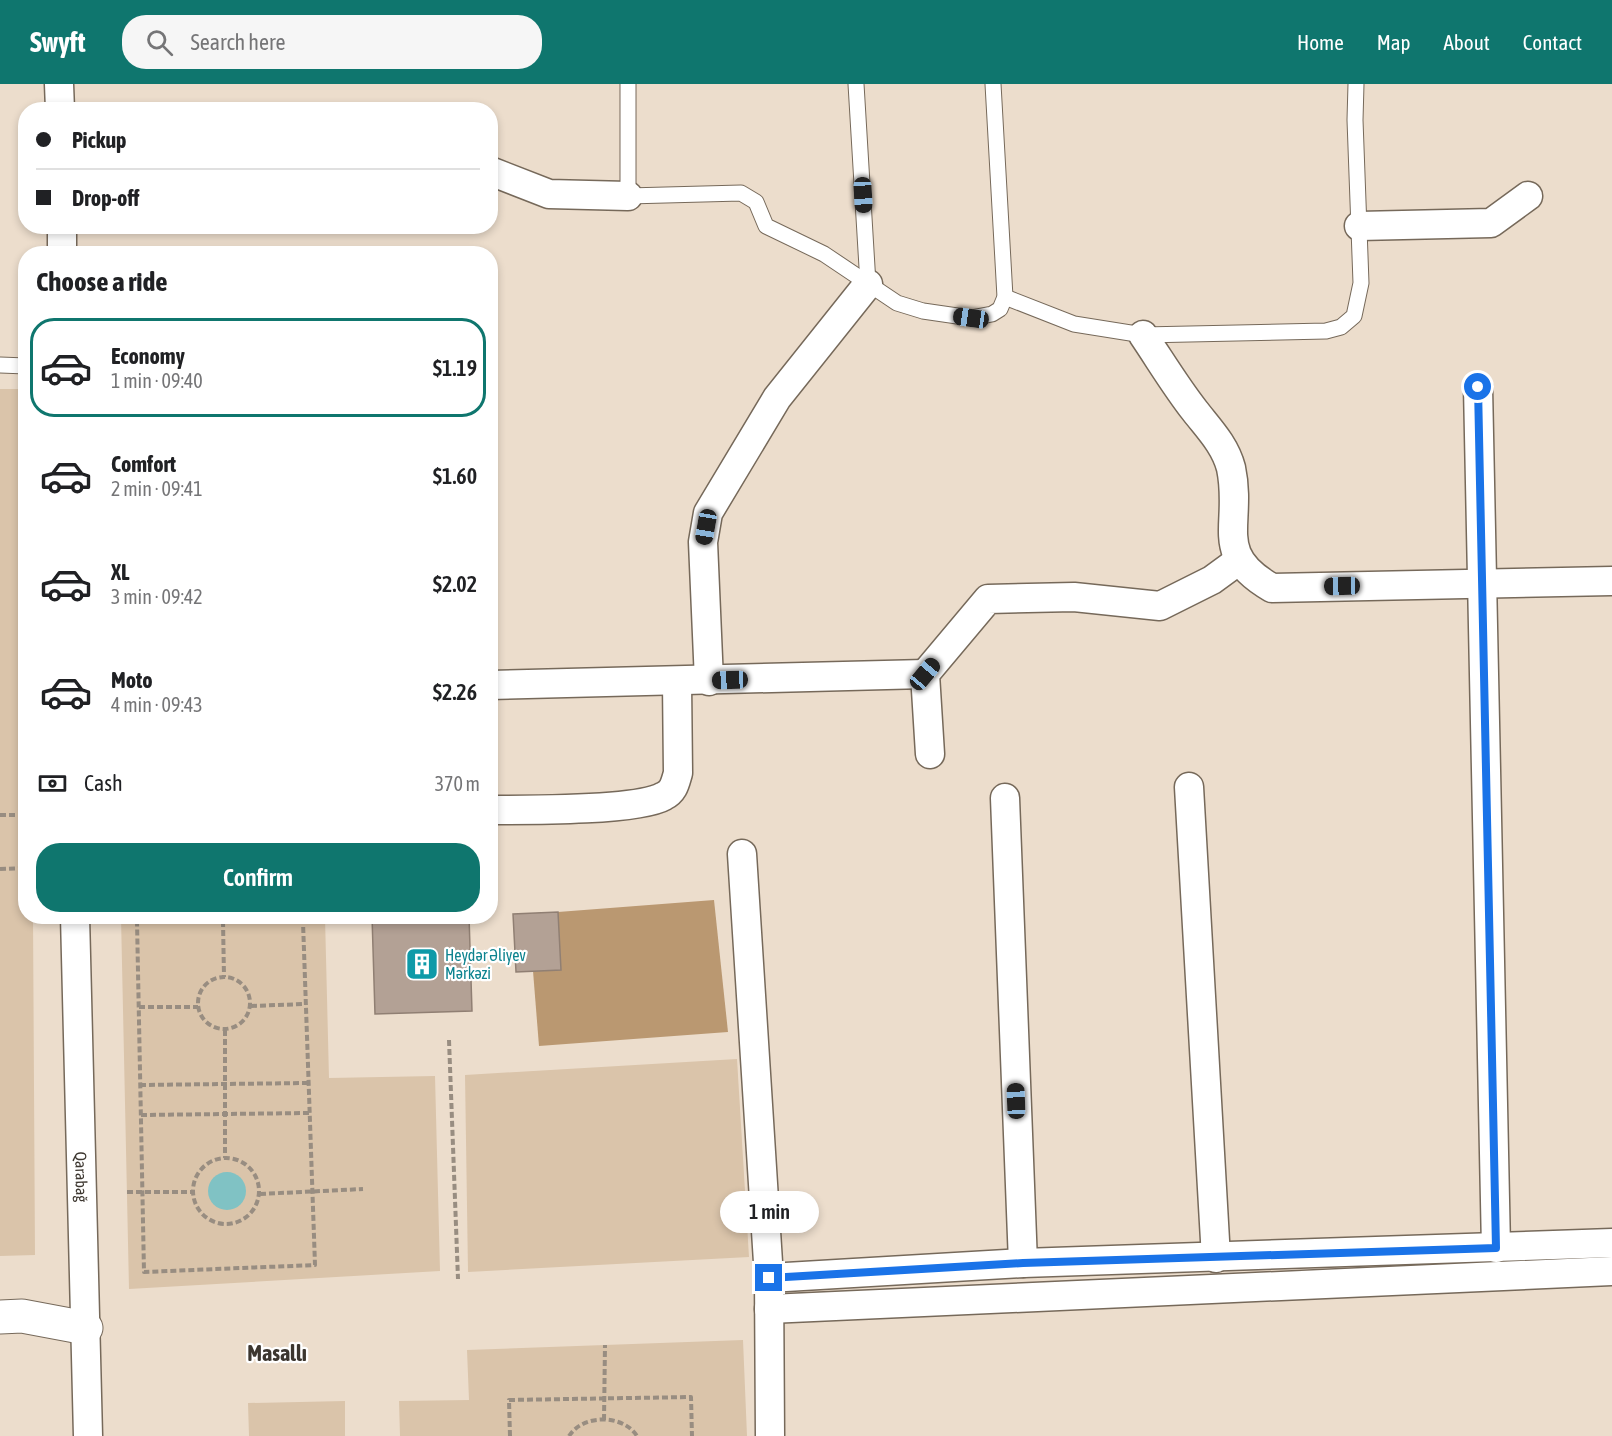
<!DOCTYPE html>
<html lang="en">
<head>
<meta charset="utf-8">
<style>
	:root { --surface:#fff; --page:#f6f6f6; --text:#202124; --muted:#757577; --line:#e0e0e0; --accent:#0f766e }
	body { margin:0; font-family:"Asap Condensed",sans-serif; background:var(--page); color:var(--text); height:100vh; display:flex; flex-direction:column; font-size:22px; white-space:nowrap }
	* { box-sizing:border-box; margin:0 }
	p { font-size:20px; color:var(--muted) }
	.icon { flex:none; width:33px; height:33px; fill:none; stroke:currentColor; stroke-width:2; stroke-linecap:round; stroke-linejoin:round }
	.map { position:relative; flex:1; overflow:hidden }
	.details { position:absolute; left:18px; top:162px; width:480px; height:678px; display:flex; flex-direction:column; background:var(--surface); border-radius:24px; box-shadow:0 3px 9px #0003 }
	.details>* { flex:none }
	.banner { position:absolute; left:18px; top:18px; width:480px; height:132px; border-radius:24px; box-shadow:0 3px 9px #0003; display:grid; align-content:center; height:132px; padding:0 18px; background:var(--surface) }
	.end { position:absolute; width:27px; height:27px; margin:-14px; border:8px solid #1a73e8; background:#fff; box-shadow:0 0 0 3px #fff }
	.from { border-radius:50% }
	.bubble { position:absolute; height:42px; border-radius:21px; background:var(--surface); box-shadow:0 3px 9px #0003; font-size:20px; font-weight:600; line-height:42px; text-align:center }
	.car { position:absolute; width:18px; height:36px; margin:-18px -9px; border-radius:8px; box-shadow:0 0 4px 2px #0007; background:linear-gradient(#222 24%,#8ab4d8 0 40%,#222 0 76%,#8ab4d8 0 86%,#222 0) }
	.banner b { display:flex; align-items:center; gap:21px; height:57px; font-size:22px }
	.banner b+b { border-top:2px solid var(--line) }
	.banner i { width:15px; height:15px; background:var(--text) }
	ul { padding:0; list-style:none }
	li { display:flex; align-items:center; gap:18px; height:99px; margin:0 12px 9px; padding:0 6px; border:3px solid transparent; border-radius:24px }
	li div { flex:1 }
	li b { display:block; font-size:22px }
	li em { font-style:normal; font-weight:600 }
	li.active { border-color:var(--accent) }
	li>.icon { width:54px; height:54px; stroke-width:1.5 }
	h2 { padding:0 18px; font-size:27px; line-height:72px }
	.pay { display:flex; align-items:center; gap:15px; height:66px; padding:0 18px; font-size:22px }
	.pay p { margin-inline-start:auto }
	.cta { display:flex; gap:12px; margin-top:auto; padding:12px 18px }
	.cta a { flex:1; height:69px; border-radius:24px; background:var(--accent); color:#fff; font-size:24px; font-weight:600; line-height:69px; text-align:center }
	header { display:flex; align-items:center; gap:36px; box-sizing:border-box; height:84px; padding:0 30px; background:var(--accent); color:#fff }
	header strong { font-size:28px }
	nav { display:flex; gap:33px; margin-inline-start:auto; font-size:21px }
	.search { width:420px; height:54px; background:var(--page); display:flex; align-items:center; gap:15px; box-sizing:border-box; padding:0 21px; border-radius:24px; color:var(--muted); font-size:22px }
	.map>svg:first-child { display:block }
	.green { fill:#dac4aa }
	.forest { fill:#ba9871 }
	.water { fill:#80c2c4 }
	.building { fill:#b3a195; stroke:#907f73; stroke-width:1.5 }
	.lines { fill:none; stroke-linecap:round; stroke-linejoin:round }
	.service-casing { stroke:#76695a; stroke-width:17 }
	.minor-casing { stroke:#76695a; stroke-width:31 }
	.tertiary-casing { stroke:#76695a; stroke-width:35 }
	.path { stroke:#988d81; stroke-width:4; stroke-dasharray:6 3; stroke-linecap:butt }
	.service { stroke:#fff; stroke-width:15 }
	.minor { stroke:#fff; stroke-width:28 }
	.tertiary { stroke:#fff; stroke-width:33 }
	.route { stroke:#1a73e8; stroke-width:8 }
	.labels { text-anchor:middle; dominant-baseline:central; stroke-width:4.5; stroke-linejoin:round; paint-order:stroke }
	.culture-label { font-size:16px; fill:#0d838f; stroke:#fff; text-anchor:start }
	.street-label { font-size:16px; fill:#3c362f; stroke:#fff }
	.district-label { font-size:22px; font-weight:bold; fill:#3c362f; stroke:#fff }
</style>
</head>
<body>
<header>
<strong>Swyft</strong>
<div class="search"><svg class="icon" aria-label="search" viewBox="0 0 24 24"><circle cx="10" cy="10" r="6"/><path d="M15 15l6 6"/></svg>Search here</div>
<nav><a>Home</a><a>Map</a><a>About</a><a>Contact</a></nav>
</header>
<div class="map">
<svg width="1612" height="1352" viewBox="0 0 1612 1352">
	<rect width="100%" height="100%" fill="#ecddcc"/>
	<!-- green -->
	<g class="green">
		<polygon points="0,305 26,305 26,832 33,833 35,1171 0,1172"/>
		<polygon points="121,833 325,833 329,994 435,992 440,1187 129,1205"/>
		<polygon points="737,975 749,1173 468,1188 465,991"/>
		<polygon points="743,1256 747,1352 400,1352 399,1317 469,1316 467,1266"/>
		<polygon points="345,1317 345,1352 249,1352 248,1319"/>
	</g>
	<!-- forest -->
	<polygon class="forest" points="714,816 728,948 539,962 533,887 558,828"/>
	<!-- water -->
	<circle class="water" cx="227" cy="1107" r="19"/>
	<!-- building -->
	<g class="building">
		<polygon points="558,828 561,886 516,888 513,830"/>
		<polygon points="372,832 469,832 472,927 375,930"/>
	</g>
	<g class="lines">
		<defs>
			<g id="service">
				<polyline points="628,0 628,112 741,109 756,118 766,142 824,170 897,219 923,227 971,234 992,230 1000,225 1005,213 993,0"/>
				<polyline points="856,0 868,200"/>
				<polyline points="1005,213 1074,240 1143,251 1326,247 1341,243 1354,232 1361,199 1355,36 1356,0"/>
				<polyline points="0,281 26,282"/>
			</g>
			<g id="minor">
				<polyline points="59,0 60,26"/>
				<polyline points="490,87 549,110 628,112"/>
				<polyline points="62,142 62,170"/>
				<polyline points="1359,142 1491,139 1528,112"/>
				<path d="M 1143,251 C 1160,276 1176,303 1195,327 C 1209,345 1225,361 1231,384 C 1243,441 1211,469 1272,504 L 1612,497"/>
				<polyline points="1478,303 1496,1164"/>
				<polyline points="709,597 703,458 708,429 777,314 868,200"/>
				<polyline points="490,601 925,590"/>
				<polyline points="930,670 925,590 988,515 1074,513 1160,522 1212,496 1238,477"/>
				<polyline points="1189,703 1216,1174"/>
				<polyline points="1005,714 1023,1179"/>
				<path d="M 490,726 C 525,726 638,727 664,712 C 674,707 675,699 678,689 L 677,598"/>
				<polyline points="742,770 769,1194 770,1352"/>
				<path id="s1" d="M 75,832 L 88,1352"/>
				<polyline points="769,1194 1023,1179 1612,1159"/>
				<polyline points="769,1225 1612,1187"/>
			</g>
			<polyline id="tertiary" points="0,1233 22,1232 86,1244"/>
		</defs>
		<!-- service casing -->
		<use href="#service" class="service-casing"/>
		<!-- minor casing -->
		<use href="#minor" class="minor-casing"/>
		<!-- tertiary casing -->
		<use href="#tertiary" class="tertiary-casing"/>
		<!-- path -->
		<g class="path">
			<polyline points="0,731 26,731"/>
			<polyline points="0,785 26,784"/>
			<polygon points="137,837 303,838 315,1181 144,1188"/>
			<polyline points="223,837 224,893"/>
			<circle cx="224" cy="919" r="26"/>
			<polyline points="251,922 305,920"/>
			<polyline points="139,923 198,923"/>
			<polyline points="225,946 225,1074"/>
			<polyline points="449,956 458,1195"/>
			<polyline points="140,1001 308,999"/>
			<polyline points="141,1031 309,1029"/>
			<circle cx="226" cy="1107" r="33"/>
			<polyline points="127,1108 193,1108"/>
			<polyline points="260,1110 363,1105"/>
			<polyline points="604,1336 605,1261"/>
			<polyline points="510,1352 509,1316 691,1313 692,1352"/>
			<path d="M 569,1352 C 583,1330 623,1330 637,1352"/>
		</g>
		<!-- service -->
		<use href="#service" class="service"/>
		<!-- minor -->
		<use href="#minor" class="minor"/>
		<!-- tertiary -->
		<use href="#tertiary" class="tertiary"/>
	</g>
	<g class="lines">
		<!-- route -->
		<polyline class="route" points="769,1194 1023,1179 1496,1164 1478,303"/>
	</g>
	<!-- icons -->
	<defs>
		<symbol id="building-square" viewBox="-11 -11 22 22"><rect x="-9" y="-9" width="18" height="18" rx="4" fill="#0f9aa8" stroke="#fff"/><path d="M-4-6H4V6H1V3H-1V6H-4ZM-2.5-4.3h1.7v1.8h-1.7ZM.8-4.3h1.7v1.8H.8ZM-2.5-1h1.7V.8h-1.7ZM.8-1h1.7V.8H.8Z" fill="#fff"/></symbol>
	</defs>
	<g fill-rule="evenodd">
		<use href="#building-square" x="403" y="861" width="38" height="38"/>
	</g>
	<g class="labels">
		<!-- culture labels -->
		<g class="culture-label">
			<text x="445" y="871">Heydər Əliyev<tspan x="445" dy="18">Mərkəzi</tspan></text>
		</g>
		<!-- street labels -->
		<g class="street-label">
			<text stroke="none"><textPath href="#s1" startOffset="261">Qarabağ</textPath></text>
		</g>
		<!-- district labels -->
		<g class="district-label">
			<text x="277" y="1269">Masallı</text>
		</g>
	</g>
</svg>
<i class="end from" style="left:1478px;top:303px"></i>
<i class="end" style="left:769px;top:1194px"></i>
<div class="bubble" style="left:720px;top:1107px;width:99px">1 min</div>
<i class="car" style="left:863px;top:111px;rotate:177deg"></i>
<i class="car" style="left:971px;top:234px;rotate:278deg"></i>
<i class="car" style="left:706px;top:443px;rotate:190deg"></i>
<i class="car" style="left:1342px;top:502px;rotate:269deg"></i>
<i class="car" style="left:925px;top:590px;rotate:40deg"></i>
<i class="car" style="left:730px;top:596px;rotate:268deg"></i>
<i class="car" style="left:1016px;top:1017px;rotate:358deg"></i>
<div class="banner">
<b><i class="from"></i>Pickup</b>
<b><i></i>Drop-off</b>
</div>
<section class="details">
<h2>Choose a ride</h2>
<ul>
<li class="active"><svg class="icon" aria-label="car" viewBox="0 0 24 24"><path d="M5 17H2v-5l4-1 3-4h7l3 4 3 1v5h-3M9 17h6M6 11h13"/><circle cx="7" cy="17" r="2"/><circle cx="17" cy="17" r="2"/></svg><div><b>Economy</b><p>1 min · 09:40</p></div><em>$1.19</em></li>
<li><svg class="icon" aria-label="car" viewBox="0 0 24 24"><path d="M5 17H2v-5l4-1 3-4h7l3 4 3 1v5h-3M9 17h6M6 11h13"/><circle cx="7" cy="17" r="2"/><circle cx="17" cy="17" r="2"/></svg><div><b>Comfort</b><p>2 min · 09:41</p></div><em>$1.60</em></li>
<li><svg class="icon" aria-label="car" viewBox="0 0 24 24"><path d="M5 17H2v-5l4-1 3-4h7l3 4 3 1v5h-3M9 17h6M6 11h13"/><circle cx="7" cy="17" r="2"/><circle cx="17" cy="17" r="2"/></svg><div><b>XL</b><p>3 min · 09:42</p></div><em>$2.02</em></li>
<li><svg class="icon" aria-label="car" viewBox="0 0 24 24"><path d="M5 17H2v-5l4-1 3-4h7l3 4 3 1v5h-3M9 17h6M6 11h13"/><circle cx="7" cy="17" r="2"/><circle cx="17" cy="17" r="2"/></svg><div><b>Moto</b><p>4 min · 09:43</p></div><em>$2.26</em></li>
</ul>
<div class="pay"><svg class="icon" aria-label="cash" viewBox="0 0 24 24"><path d="M3 7h18v10H3z"/><circle cx="12" cy="12" r="2"/></svg>Cash<p>370 m</p></div>
<div class="cta"><a>Confirm</a></div>
</section>
</div>
</body>
</html>
